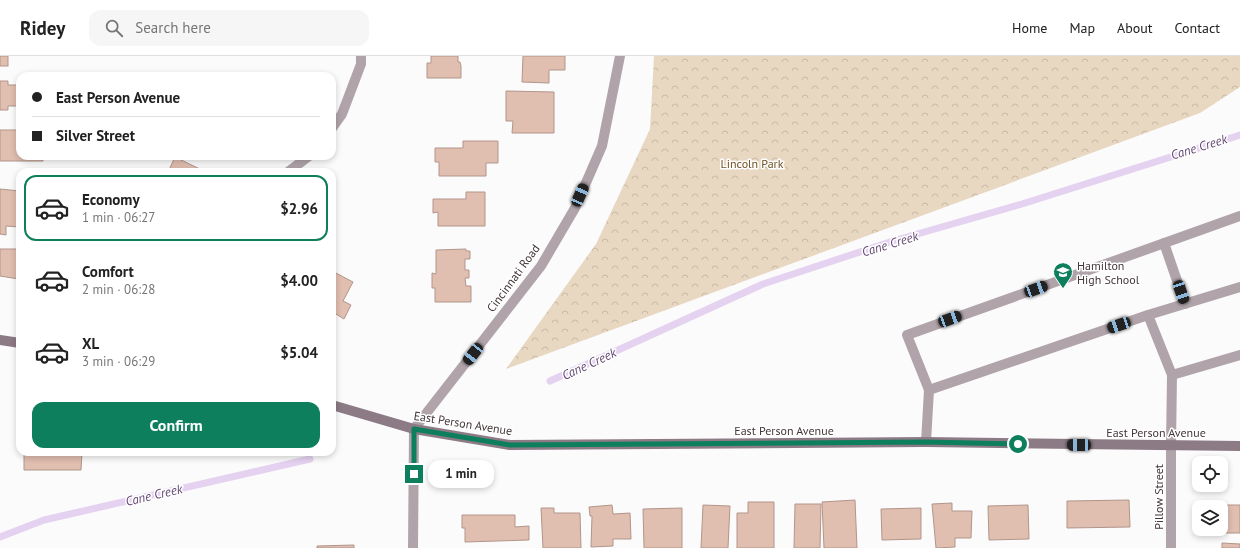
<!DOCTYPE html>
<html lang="en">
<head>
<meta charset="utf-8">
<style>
	:root { --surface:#fff; --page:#f6f6f6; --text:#222; --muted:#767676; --line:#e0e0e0; --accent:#0e7f5c }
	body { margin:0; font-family:"PT Sans",sans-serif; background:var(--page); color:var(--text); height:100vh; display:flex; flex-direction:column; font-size:15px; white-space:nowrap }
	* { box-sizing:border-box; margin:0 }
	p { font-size:13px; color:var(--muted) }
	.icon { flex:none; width:22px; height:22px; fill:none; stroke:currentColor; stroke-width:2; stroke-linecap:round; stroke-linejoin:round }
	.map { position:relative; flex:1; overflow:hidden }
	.sheet { position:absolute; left:16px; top:112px; width:320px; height:288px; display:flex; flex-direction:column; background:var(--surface); border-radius:12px; box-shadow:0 2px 6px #0003 }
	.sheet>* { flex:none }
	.banner { position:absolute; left:16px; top:16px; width:320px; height:88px; border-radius:12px; box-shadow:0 2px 6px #0003; display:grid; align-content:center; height:88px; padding:0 16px; background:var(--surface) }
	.tools { position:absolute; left:1192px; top:400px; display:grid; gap:8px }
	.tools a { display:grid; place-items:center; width:36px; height:36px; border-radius:8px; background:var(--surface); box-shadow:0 2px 6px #0003; font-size:20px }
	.end { position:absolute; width:18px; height:18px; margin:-9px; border:5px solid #0e7f5c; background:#fff; box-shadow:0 0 0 2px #fff }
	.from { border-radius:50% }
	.bubble { position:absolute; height:28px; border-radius:12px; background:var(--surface); box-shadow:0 2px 6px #0003; font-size:13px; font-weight:600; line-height:28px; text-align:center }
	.car { position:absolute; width:12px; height:24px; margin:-12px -6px; border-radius:5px; box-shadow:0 0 3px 1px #0007; background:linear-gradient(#222 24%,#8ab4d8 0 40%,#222 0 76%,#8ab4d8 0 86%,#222 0) }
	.banner b { display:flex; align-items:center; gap:14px; height:38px; font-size:15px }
	.banner b+b { border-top:1px solid var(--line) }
	.banner i { width:10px; height:10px; background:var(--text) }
	ul { padding:7px 0 0; list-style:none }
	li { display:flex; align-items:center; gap:12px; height:66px; margin:0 8px 6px; padding:0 8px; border:2px solid transparent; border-radius:12px }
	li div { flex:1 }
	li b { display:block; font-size:15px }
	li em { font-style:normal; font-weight:600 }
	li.active { border-color:var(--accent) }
	li>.icon { width:36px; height:36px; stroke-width:1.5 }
	.cta { display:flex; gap:8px; margin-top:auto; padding:8px 16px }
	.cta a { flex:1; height:46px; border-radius:12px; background:var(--accent); color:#fff; font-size:16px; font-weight:600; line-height:46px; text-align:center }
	header { display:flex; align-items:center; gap:24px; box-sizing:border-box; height:56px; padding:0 20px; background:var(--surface); border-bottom:1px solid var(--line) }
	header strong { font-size:19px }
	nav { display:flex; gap:22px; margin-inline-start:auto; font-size:14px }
	.search { width:280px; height:36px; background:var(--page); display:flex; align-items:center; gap:10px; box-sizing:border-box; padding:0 14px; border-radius:12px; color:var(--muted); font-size:15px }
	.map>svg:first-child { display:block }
	.park { fill:url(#park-crowns) }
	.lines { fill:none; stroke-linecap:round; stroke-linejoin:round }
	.stream { stroke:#e5d2f0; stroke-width:7 }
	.building { fill:#e0beb0; stroke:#b2958a }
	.service { stroke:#b0a4aa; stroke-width:10 }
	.minor { stroke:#b0a4aa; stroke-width:10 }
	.tertiary { stroke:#b0a4aa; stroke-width:10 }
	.secondary { stroke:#8c7a84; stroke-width:10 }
	.route { stroke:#0e7f5c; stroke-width:5 }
	.labels { text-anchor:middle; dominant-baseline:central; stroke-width:3; stroke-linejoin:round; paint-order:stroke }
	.park-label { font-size:12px; fill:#6f5023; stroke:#fff }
	.poi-label { font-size:12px; fill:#443738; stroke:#fff; text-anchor:start }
	.street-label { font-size:12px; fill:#443738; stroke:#fff }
	.water-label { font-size:13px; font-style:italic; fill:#644973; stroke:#fff }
</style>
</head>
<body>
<header>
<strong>Ridey</strong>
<div class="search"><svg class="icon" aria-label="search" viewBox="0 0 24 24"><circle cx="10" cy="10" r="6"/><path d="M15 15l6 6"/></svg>Search here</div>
<nav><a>Home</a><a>Map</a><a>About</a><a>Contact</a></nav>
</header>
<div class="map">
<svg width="1240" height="492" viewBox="0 0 1240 492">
	<defs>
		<pattern id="park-crowns" width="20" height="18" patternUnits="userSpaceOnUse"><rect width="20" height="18" fill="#e9d8c1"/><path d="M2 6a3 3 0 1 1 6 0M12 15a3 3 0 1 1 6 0" fill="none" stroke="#c9baa7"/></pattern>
	</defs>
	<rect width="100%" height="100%" fill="#fbfbfb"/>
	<!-- park -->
	<polygon class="park" points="654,0 1240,0 1240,31 1200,57 506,313 596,188 650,73"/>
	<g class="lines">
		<!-- stream -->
		<g class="stream">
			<polyline points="550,325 763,228 893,185 1022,148 1240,79"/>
			<polyline points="0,481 44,464 310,403"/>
		</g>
	</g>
	<!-- building -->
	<g class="building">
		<rect x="0" y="0" width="8" height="10"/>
		<polygon points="431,0 458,0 458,6 460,6 461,10 461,22 427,22 427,7 431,7"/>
		<polygon points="523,0 565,0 565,14 549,14 549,27 522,26"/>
		<polygon points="0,25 8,25 8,29 18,29 18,50 8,50 8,54 0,54"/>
		<polygon points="506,35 554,36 554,77 512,77 513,65 506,65"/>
		<polygon points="0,74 20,74 20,100 84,101 43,100 43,105 0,105"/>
		<polygon points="463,85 498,85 498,107 486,107 486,120 439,120 439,106 435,106 435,92 463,92"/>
		<polygon points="175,101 206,116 168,116"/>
		<polygon points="0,133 20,135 20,171 6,170 6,179 0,178"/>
		<polygon points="466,136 485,136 485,170 438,170 438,156 433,157 433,143 466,143"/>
		<polygon points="0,193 20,193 19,223 0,220"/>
		<polygon points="466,193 466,195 470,195 470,203 465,203 465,214 469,214 469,222 465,222 466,230 471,230 471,246 435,246 435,232 432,232 432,217 436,218 436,194"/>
		<polygon points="332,215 353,226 343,245 351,249 344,263 336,258 333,265"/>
		<polygon points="19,349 20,349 20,372 17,372"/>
		<polygon points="24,396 82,396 81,414 24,414"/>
		<polygon points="855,444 857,492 824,492 822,446"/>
		<polygon points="1129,444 1130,471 1067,472 1067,445"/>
		<polygon points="748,446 774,446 774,492 737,492 737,457 748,457"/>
		<polygon points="952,447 952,455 972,455 971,482 955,482 955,491 936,492 932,448"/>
		<polygon points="795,448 821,448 820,492 794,492"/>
		<polygon points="612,449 613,458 630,457 631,483 613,483 613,490 591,491 592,460 590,460 589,451"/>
		<polygon points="703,449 730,450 728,492 701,492"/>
		<polygon points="1028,449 1029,483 989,484 988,450"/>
		<polygon points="1211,449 1240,449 1240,477 1211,477 1211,473 1221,473 1221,451 1211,451"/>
		<polygon points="541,452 554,452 554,457 580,457 581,492 543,492"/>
		<polygon points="682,452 682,492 644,492 643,453"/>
		<polygon points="921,452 921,483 882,484 881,453"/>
		<polygon points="462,459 515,459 515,471 529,470 529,484 465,486 465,472 462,472"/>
		<polygon points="1222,487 1240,488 1240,492 1222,492"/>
		<polygon points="354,489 354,492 317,492 317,490"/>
	</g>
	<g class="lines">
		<!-- service -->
		<g class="service">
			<polyline points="1164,187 1185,248"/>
			<polyline points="1148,259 1240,231"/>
			<polyline points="1172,319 1240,299"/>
			<polyline points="926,386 929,334"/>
			<polyline points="1171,390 1172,319 1148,259 929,334 907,279 1240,160"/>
		</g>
		<!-- minor -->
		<g class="minor">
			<polyline points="332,72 342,58 361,8 361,0"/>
			<polyline points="288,116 309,100"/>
			<polyline points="413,492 414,373"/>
			<polyline points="1171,492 1171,390"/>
		</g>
		<!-- tertiary -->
		<polyline class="tertiary" points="414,373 541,210 575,152 602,90 620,0"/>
		<!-- secondary -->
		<g class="secondary">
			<polyline points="0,284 20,287"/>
			<polyline points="332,349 414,373 510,389 926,386 1240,390"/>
		</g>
	</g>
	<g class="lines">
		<!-- route -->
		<polyline class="route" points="414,418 414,373 510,389 926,386 1018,388"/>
	</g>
	<!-- icons -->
	<defs>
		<symbol id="school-pin" viewBox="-11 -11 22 30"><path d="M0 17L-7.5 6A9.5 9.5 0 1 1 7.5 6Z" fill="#0e7f5c" stroke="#fff"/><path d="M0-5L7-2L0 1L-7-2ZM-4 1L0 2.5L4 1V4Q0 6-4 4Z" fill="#fff"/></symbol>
	</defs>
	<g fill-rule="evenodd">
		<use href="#school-pin" x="1052" y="205" width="22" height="30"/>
	</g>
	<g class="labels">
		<!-- park labels -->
		<g class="park-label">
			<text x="752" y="107">Lincoln Park</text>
		</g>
		<!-- poi labels -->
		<g class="poi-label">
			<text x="1077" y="209">Hamilton<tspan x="1077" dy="14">High School</tspan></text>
		</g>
		<!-- street labels -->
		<g class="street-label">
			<text transform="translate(513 222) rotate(-54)">Cincinnati Road</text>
			<text transform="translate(463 367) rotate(9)">East Person Avenue</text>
			<text x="784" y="374">East Person Avenue</text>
			<text x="1156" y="376">East Person Avenue</text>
			<text transform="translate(1158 441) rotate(-90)">Pillow Street</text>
		</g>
		<!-- water labels -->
		<g class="water-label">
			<text transform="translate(1199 91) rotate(-17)">Cane Creek</text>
			<text transform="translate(890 188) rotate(-17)">Cane Creek</text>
			<text transform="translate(589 308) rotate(-25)">Cane Creek</text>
			<text transform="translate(154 439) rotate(-13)">Cane Creek</text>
		</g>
	</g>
</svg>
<div class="tools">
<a><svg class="icon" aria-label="locate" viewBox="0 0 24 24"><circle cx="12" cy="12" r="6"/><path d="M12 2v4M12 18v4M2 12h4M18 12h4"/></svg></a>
<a><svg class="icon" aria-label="layers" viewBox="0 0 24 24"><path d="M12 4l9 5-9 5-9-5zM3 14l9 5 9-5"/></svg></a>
</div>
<i class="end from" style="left:1018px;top:388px"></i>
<i class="end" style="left:414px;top:418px"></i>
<div class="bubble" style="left:428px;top:404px;width:66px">1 min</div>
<i class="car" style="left:580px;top:139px;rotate:24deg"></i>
<i class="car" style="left:1036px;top:233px;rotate:70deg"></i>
<i class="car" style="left:1181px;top:236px;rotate:161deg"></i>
<i class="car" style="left:950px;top:263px;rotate:70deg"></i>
<i class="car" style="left:1119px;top:269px;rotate:251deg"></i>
<i class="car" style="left:473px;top:298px;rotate:218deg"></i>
<i class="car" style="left:1079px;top:389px;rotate:271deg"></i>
<div class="banner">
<b><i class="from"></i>East Person Avenue</b>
<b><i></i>Silver Street</b>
</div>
<section class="sheet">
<ul>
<li class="active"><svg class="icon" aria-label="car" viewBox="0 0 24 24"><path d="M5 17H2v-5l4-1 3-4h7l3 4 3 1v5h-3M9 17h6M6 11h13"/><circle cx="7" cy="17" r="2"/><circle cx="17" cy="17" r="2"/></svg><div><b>Economy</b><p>1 min · 06:27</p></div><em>$2.96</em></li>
<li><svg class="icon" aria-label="car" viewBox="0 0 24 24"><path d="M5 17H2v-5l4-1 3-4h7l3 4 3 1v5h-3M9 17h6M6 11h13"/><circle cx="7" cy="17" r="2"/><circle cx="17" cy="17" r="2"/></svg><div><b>Comfort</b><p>2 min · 06:28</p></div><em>$4.00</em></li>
<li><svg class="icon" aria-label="car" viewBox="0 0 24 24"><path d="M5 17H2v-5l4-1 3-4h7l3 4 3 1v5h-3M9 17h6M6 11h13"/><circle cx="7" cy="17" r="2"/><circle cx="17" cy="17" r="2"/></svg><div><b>XL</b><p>3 min · 06:29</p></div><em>$5.04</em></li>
</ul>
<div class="cta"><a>Confirm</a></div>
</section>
</div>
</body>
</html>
